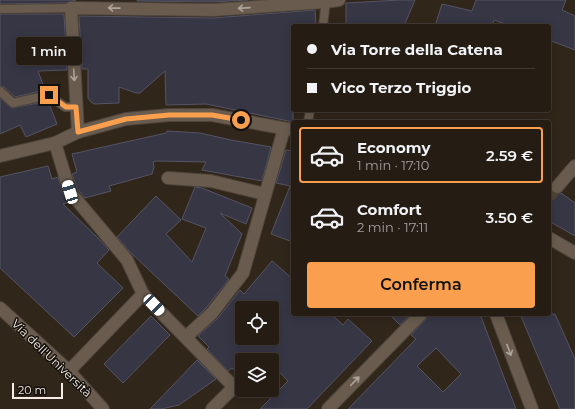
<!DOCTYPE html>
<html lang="it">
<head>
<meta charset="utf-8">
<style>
	:root { --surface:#251c14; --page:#2d251d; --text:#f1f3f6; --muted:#a3a1a0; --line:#423a34; --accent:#fa9f4e }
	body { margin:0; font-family:Montserrat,sans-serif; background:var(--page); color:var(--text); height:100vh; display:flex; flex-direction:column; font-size:15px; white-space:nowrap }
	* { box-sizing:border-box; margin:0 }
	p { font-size:13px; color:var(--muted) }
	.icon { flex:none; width:22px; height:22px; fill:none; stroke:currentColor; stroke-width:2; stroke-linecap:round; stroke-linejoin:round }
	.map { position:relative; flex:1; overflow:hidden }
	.details { position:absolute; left:291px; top:120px; width:260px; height:196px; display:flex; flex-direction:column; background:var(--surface); border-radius:4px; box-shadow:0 2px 10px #0003,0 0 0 1px var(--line) }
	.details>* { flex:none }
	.banner { position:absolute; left:291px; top:24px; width:260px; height:88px; border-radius:4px; box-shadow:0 2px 10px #0003,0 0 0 1px var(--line); display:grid; align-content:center; height:88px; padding:0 16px; background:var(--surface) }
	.tools { position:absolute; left:235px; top:301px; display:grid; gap:8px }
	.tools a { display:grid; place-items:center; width:44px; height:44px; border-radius:4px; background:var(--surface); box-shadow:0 2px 10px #0003,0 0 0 1px var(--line); font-size:20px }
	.scale { position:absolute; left:12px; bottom:10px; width:51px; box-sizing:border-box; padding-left:4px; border:2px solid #f4ece5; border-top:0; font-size:11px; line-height:14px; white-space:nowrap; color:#f4ece5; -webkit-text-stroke:3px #15100b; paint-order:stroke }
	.end { position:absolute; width:18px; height:18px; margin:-9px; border:5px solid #fa9f4e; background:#111; box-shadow:0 0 0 2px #111 }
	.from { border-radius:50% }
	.bubble { position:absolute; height:28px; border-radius:4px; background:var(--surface); box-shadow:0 2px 10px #0003,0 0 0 1px var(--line); font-size:13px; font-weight:600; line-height:28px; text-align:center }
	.car { position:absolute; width:12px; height:24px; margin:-12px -6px; border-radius:5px; box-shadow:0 0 3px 1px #0007; background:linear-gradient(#fff 24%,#345 0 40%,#fff 0 76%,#345 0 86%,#fff 0) }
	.banner b { display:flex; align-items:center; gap:14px; height:38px; font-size:15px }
	.banner b+b { border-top:1px solid var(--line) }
	.banner i { width:10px; height:10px; background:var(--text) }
	ul { padding:7px 0 0; list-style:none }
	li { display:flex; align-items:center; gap:12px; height:56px; margin:0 8px 6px; padding:0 8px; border:2px solid transparent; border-radius:4px }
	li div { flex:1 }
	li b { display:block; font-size:15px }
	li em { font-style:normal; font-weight:600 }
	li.selected { border-color:var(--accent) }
	li>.icon { width:36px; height:36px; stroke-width:1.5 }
	.action { display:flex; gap:8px; margin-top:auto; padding:8px 16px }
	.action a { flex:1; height:46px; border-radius:4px; background:var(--accent); color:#111; font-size:16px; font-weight:600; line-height:46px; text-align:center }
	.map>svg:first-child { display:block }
	.building { fill:#373645; stroke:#555465; fill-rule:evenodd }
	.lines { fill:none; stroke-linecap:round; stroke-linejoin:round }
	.street-tunnel { stroke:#4e4438; stroke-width:12; stroke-dasharray:12 6; stroke-linecap:butt }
	.lane-casing { stroke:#4e443b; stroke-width:10 }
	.street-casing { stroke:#4e443b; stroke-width:14 }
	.secondary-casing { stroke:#4e443b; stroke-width:14 }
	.lane { stroke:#695c4f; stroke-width:8 }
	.street { stroke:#695c4f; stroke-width:12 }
	.secondary { stroke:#695c4f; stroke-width:12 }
	.oneway { stroke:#aea49a }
	.route { stroke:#fa9f4e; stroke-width:5 }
	.labels { text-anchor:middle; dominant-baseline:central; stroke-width:3; stroke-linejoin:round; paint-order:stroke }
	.street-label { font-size:12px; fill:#f4ece5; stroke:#15100b }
</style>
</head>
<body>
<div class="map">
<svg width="575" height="409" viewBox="0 0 575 409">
	<rect width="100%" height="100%" fill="#31261a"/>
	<!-- building -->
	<g class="building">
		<polygon points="0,0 76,0 66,3 0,4"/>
		<polygon points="137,0 248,0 213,2 137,1"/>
		<polygon points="399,0 415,0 404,26 346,26 346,3"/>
		<polygon points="476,0 566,0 562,10 575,16 575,50 549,40 549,26 511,26 494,20 492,26 435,26 442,4 472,11"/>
		<polygon points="315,10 316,26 293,26 293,122 206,104 166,105 165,71 140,93 136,93 119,87 119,103 94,104 91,102 88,98 88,69 82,69 79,16 213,18"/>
		<polygon points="0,14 64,14 67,70 38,71 45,90 15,97 4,87 0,86"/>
		<polygon points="0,98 12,108 48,101 57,124 26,137 20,125 0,134"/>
		<polygon points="167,131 200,133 231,140 271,147 262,181 202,170 206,162 156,161 153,162 154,167 152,174 109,186 111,191 85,198 77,188 72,174 77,172 72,154 166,133"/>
		<polygon points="286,150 293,151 293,242 271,234 290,186 276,183"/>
		<polygon points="48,166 52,179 58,177 63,194 69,202 63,204 99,239 109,250 97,263 123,288 74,337 0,268 0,177"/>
		<polygon points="549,186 552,193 556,194 561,193 575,203 575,236 549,221"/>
		<polygon points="195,187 202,188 252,208 246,224 220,213 242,234 225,276 229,279 206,308 198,316 130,252 117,237 156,196 181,220 166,234 192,262 206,228 182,219"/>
		<path d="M 272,261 L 293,279 L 293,314 L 331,314 L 343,325 L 348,319 L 372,341 L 307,409 L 260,409 L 288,381 L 272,364 L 272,360 L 242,360 L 242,379 L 232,368 L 228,371 L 207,349 L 209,347 L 198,336 L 218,318 L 240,290 L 244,294 ZM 242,308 L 272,308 L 272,338 L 242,338 Z"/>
		<polygon points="389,314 410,314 400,325"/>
		<path d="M 428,314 L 480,314 L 516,409 L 348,409 L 416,339 L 411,335 L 426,319 ZM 436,348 L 461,374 L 443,392 L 417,366 Z"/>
		<polygon points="520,314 555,314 575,359 575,409 560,409"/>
		<polygon points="151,316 170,335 123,383 104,364"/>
		<polygon points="197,360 216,379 179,405 161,409 150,409"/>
	</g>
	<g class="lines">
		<!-- street-tunnel -->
		<polyline class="street-tunnel" points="549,197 557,187"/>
		<defs>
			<g id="lane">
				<polyline points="0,9 71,8"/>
				<polyline points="323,26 326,0"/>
				<polyline points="0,91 13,103 49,95 65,107 76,107"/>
				<polyline points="308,122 310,110"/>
			</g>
			<g id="street">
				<polyline points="78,132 71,8 213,10 325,2 339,0"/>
				<polyline points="55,143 70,192 127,260 143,294"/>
				<polyline points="0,156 55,143 78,132 126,119 169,115 212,115 293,130"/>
				<polyline points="168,178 211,181 265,194"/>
				<polyline points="557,187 575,166"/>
				<polyline points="549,238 575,253"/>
				<polyline points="496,314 532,409"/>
				<polyline points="186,337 212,313 243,273 284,129"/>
				<polyline points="69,371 143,294 234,387 212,409"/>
				<polyline points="328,409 421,314"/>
			</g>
			<polyline id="secondary" points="0,308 69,371 103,409"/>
		</defs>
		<!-- lane casing -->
		<use href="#lane" class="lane-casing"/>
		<!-- street casing -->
		<use href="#street" class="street-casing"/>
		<!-- secondary casing -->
		<use href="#secondary" class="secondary-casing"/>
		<!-- lane -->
		<use href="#lane" class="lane"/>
		<!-- street -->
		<use href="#street" class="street"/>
		<!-- secondary -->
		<use href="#secondary" class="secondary"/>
	</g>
	<!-- one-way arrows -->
	<defs><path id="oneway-shaft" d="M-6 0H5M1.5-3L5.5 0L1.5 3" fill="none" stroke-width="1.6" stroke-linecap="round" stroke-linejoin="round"/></defs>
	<g class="oneway">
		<use href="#oneway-shaft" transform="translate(114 8) rotate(-179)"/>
		<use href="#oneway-shaft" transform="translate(244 8) rotate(176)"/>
		<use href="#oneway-shaft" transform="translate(74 75) rotate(87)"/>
		<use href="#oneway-shaft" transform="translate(509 350) rotate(69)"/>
		<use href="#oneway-shaft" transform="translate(355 381) rotate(-46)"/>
	</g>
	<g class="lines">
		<!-- route -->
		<polyline class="route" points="49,95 66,107 76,107 78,132 126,119 169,115 212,115 241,120"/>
	</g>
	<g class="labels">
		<!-- street labels -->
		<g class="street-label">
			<text transform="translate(52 358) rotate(44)">Via dell'Università</text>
		</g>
	</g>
</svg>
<div class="tools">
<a><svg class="icon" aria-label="locate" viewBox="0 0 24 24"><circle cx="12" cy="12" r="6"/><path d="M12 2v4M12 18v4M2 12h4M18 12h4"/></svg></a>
<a><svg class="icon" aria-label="layers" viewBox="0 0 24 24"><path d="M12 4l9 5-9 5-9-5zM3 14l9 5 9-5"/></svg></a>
</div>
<div class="scale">20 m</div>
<i class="end from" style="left:241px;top:120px"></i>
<i class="end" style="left:49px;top:95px"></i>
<div class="bubble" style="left:16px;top:37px;width:66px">1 min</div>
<i class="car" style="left:70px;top:192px;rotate:343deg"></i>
<i class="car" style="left:154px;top:305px;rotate:136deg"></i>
<div class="banner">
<b><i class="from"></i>Via Torre della Catena</b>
<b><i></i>Vico Terzo Triggio</b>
</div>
<section class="details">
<ul>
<li class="selected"><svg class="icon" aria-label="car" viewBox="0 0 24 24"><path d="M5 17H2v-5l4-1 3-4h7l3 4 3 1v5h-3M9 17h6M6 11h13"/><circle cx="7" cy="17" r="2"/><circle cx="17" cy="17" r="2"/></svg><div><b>Economy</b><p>1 min · 17:10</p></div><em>2.59 €</em></li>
<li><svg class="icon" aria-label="car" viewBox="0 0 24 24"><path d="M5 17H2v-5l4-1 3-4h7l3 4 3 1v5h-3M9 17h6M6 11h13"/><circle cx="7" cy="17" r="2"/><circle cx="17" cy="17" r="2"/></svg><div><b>Comfort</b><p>2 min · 17:11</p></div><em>3.50 €</em></li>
</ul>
<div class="action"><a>Conferma</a></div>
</section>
</div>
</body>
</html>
